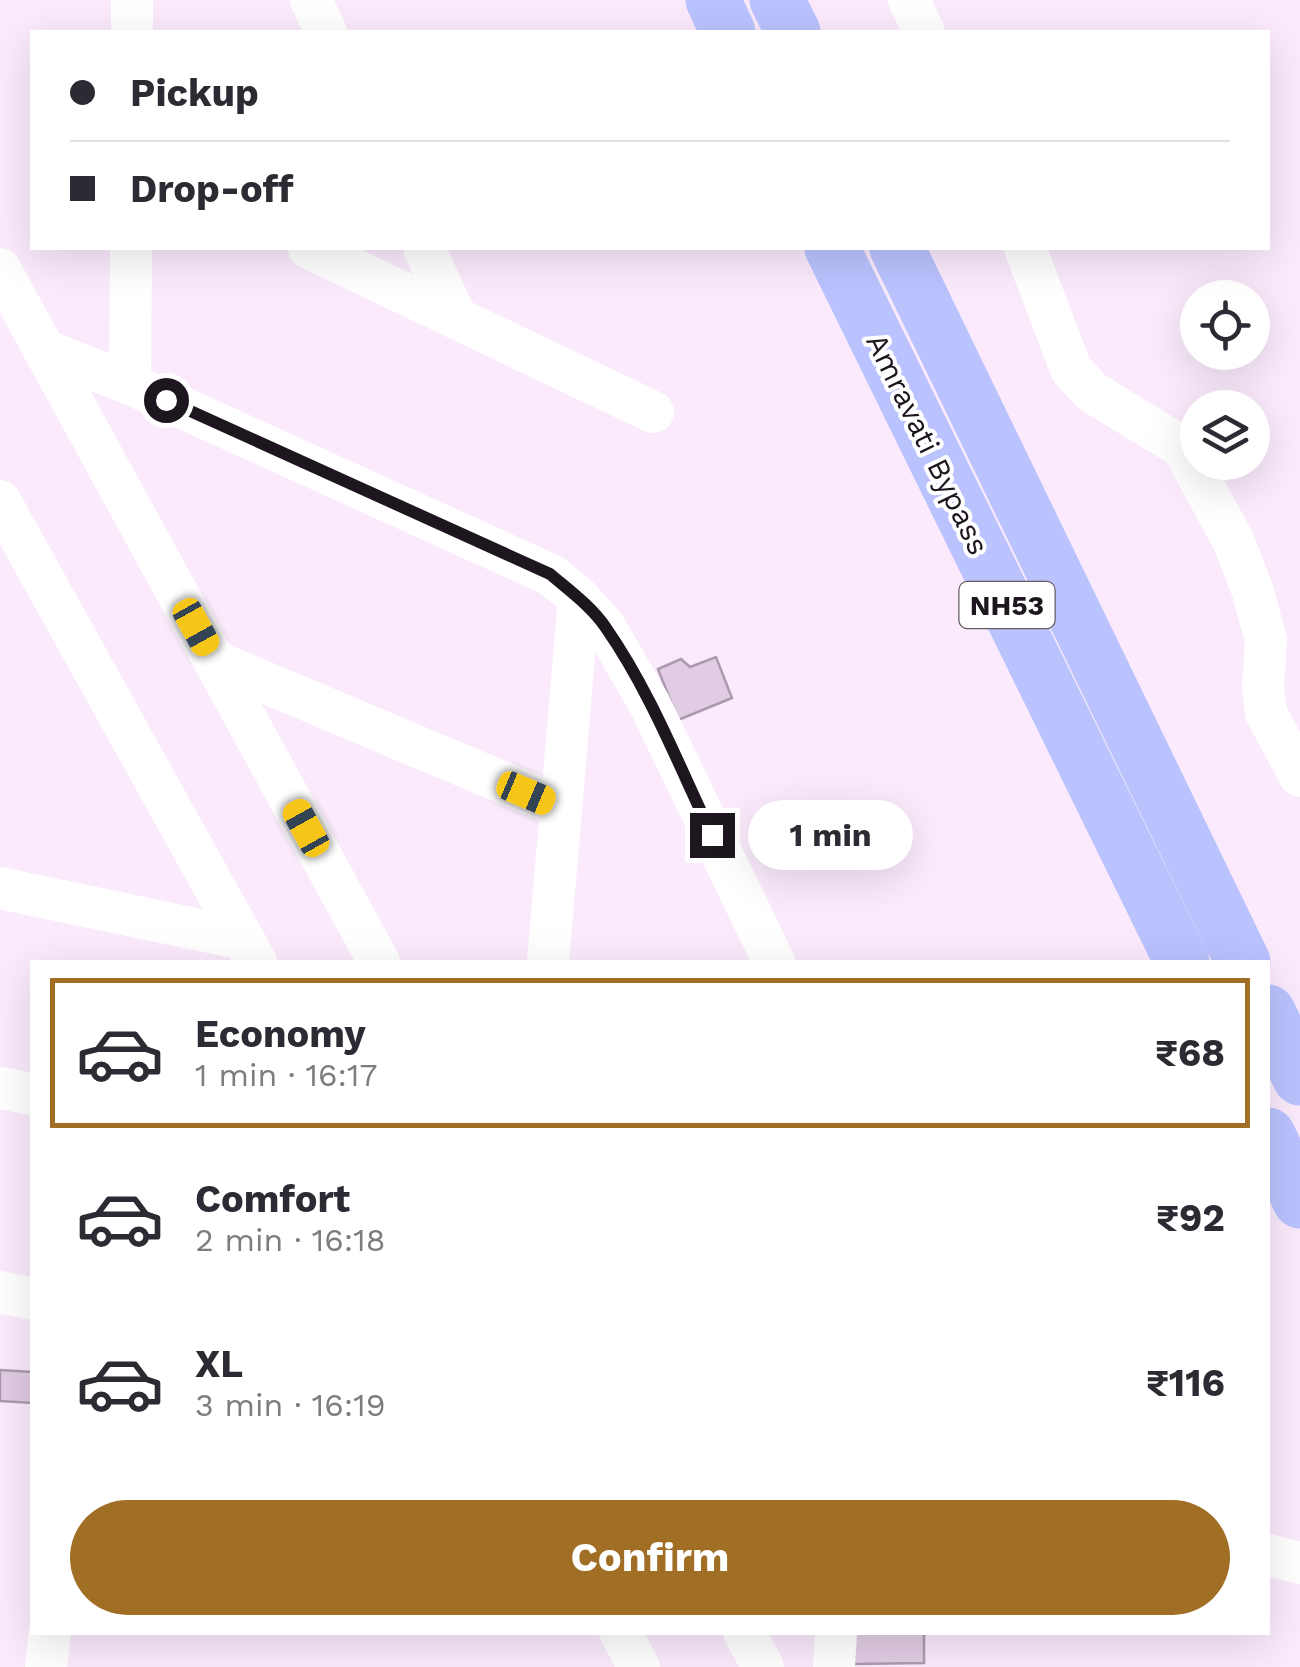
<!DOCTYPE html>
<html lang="en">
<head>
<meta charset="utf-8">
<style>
	:root { --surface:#fff; --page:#f7f7f7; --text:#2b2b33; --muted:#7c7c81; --line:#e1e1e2; --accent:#a16e25 }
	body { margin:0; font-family:"Work Sans",sans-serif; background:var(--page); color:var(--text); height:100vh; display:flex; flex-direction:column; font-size:38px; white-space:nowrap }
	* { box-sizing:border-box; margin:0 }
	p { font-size:32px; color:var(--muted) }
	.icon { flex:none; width:55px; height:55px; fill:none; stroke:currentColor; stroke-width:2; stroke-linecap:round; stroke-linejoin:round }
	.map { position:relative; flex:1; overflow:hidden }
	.panel { position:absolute; left:30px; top:960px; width:1240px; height:675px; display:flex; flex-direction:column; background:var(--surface); border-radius:0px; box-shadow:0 10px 40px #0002 }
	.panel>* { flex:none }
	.banner { position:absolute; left:30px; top:30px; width:1240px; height:220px; border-radius:0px; box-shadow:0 10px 40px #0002; display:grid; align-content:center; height:220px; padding:0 40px; background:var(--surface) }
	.fabs { position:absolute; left:1180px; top:280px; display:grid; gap:20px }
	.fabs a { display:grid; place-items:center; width:90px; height:90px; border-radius:50%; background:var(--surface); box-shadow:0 10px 40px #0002; font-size:50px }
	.end { position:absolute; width:45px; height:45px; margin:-22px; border:12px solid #1d161e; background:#fff; box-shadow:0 0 0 5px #fff }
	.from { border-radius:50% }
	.bubble { position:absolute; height:70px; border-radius:35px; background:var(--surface); box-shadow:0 10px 40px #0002; font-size:32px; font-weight:700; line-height:70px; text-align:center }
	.car { position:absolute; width:30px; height:60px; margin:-30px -15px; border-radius:12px; box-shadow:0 0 8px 2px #0007; background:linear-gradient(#f5c518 24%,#345 0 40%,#f5c518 0 76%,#345 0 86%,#f5c518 0) }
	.banner b { display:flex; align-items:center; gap:35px; height:95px; font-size:38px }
	.banner b+b { border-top:2px solid var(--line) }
	.banner i { width:25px; height:25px; background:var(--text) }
	ul { padding:18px 0 0; list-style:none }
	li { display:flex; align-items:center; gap:30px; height:150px; margin:0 20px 15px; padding:0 20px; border:5px solid transparent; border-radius:0px }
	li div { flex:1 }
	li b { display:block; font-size:38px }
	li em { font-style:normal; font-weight:700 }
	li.current { border-color:var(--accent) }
	li>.icon { width:90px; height:90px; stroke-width:1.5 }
	.action { display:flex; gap:20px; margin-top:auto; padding:20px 40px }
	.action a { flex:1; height:115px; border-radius:60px; background:var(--accent); color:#fff; font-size:40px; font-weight:700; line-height:115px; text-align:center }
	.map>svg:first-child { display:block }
	.building { fill:#e0cce3; stroke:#ac99af; stroke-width:2.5 }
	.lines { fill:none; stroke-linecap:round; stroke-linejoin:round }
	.minor { stroke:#fff; stroke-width:42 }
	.highway { stroke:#bac3fe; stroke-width:55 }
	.route { stroke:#1d161e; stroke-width:12 }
	.labels { text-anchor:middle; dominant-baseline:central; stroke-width:8; stroke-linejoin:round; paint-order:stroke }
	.shield { fill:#fff; stroke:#615c62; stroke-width:2.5 }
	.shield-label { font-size:28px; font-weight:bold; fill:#1d161e }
	.street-label { font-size:30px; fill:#1d161e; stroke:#fff }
</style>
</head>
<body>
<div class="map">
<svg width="1300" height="1667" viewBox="0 0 1300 1667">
	<rect width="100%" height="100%" fill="#faeafc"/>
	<!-- building -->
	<g class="building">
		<polygon points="716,657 732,698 678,720 658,669 681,659 690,667"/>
		<polygon points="0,1370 32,1372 32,1403 0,1401"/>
		<polygon points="849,1632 924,1632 924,1663 853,1664"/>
	</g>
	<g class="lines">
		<!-- minor -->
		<g class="minor">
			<polyline points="311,0 326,32"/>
			<polyline points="909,0 924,32"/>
			<polyline points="132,32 132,0"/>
			<polyline points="309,248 653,412"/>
			<polyline points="424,248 456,318"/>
			<polyline points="1025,248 1071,369 1092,392 1182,447 1234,542 1253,592 1266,640 1263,688 1266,713 1300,776"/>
			<polyline points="0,269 379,962"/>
			<polyline points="44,350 130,384 551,575 579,598 605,627 649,703 774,962"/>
			<polyline points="130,384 131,248"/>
			<polyline points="0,501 256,962"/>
			<polyline points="214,661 561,807"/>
			<polyline points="0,888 243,939"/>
			<polyline points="548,962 579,598"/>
			<polyline points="0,1088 32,1094"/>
			<polyline points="0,1292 32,1299"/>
			<polyline points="1268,1555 1300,1563"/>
			<polyline points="620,1632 639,1667"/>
			<polyline points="744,1632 763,1667"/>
			<polyline points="46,1667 50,1632"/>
			<polyline points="834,1667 836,1632"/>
		</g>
		<!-- highway -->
		<g class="highway">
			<polyline points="713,0 728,32"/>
			<polyline points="777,0 793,32"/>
			<polyline points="832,248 1182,962"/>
			<polyline points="897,248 1243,962"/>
			<polyline points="1268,1012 1300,1078"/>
			<polyline points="1268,1135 1300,1201"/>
		</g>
	</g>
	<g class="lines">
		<!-- route -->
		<path class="route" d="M 166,400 L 550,574 C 570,591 592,607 606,628 C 650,691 679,766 712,835"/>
	</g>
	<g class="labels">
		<!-- shield labels -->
		<rect class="shield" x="959.5" y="582" width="95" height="46" rx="8"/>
		<g class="shield-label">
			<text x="1007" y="605">NH53</text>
		</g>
		<!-- street labels -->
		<g class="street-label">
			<text transform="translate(928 444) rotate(64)">Amravati Bypass</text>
		</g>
	</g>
</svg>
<div class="fabs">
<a><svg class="icon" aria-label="locate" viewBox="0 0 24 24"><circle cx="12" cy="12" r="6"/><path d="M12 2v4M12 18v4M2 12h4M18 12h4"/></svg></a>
<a><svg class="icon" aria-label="layers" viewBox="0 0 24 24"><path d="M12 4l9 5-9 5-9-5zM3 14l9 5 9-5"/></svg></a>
</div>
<i class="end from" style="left:166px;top:400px"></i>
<i class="end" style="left:712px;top:835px"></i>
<div class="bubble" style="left:748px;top:800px;width:165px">1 min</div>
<i class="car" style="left:196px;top:627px;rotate:151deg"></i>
<i class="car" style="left:526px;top:793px;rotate:113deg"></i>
<i class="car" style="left:306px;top:828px;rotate:331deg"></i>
<div class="banner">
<b><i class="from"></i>Pickup</b>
<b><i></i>Drop-off</b>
</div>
<section class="panel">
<ul>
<li class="current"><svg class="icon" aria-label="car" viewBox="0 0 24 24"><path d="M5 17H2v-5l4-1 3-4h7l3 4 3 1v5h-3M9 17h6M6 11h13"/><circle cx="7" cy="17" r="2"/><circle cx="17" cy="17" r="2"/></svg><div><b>Economy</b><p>1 min · 16:17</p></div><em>₹68</em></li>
<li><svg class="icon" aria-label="car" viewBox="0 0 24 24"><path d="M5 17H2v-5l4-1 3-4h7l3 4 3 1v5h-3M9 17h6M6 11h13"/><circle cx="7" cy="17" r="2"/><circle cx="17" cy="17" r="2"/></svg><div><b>Comfort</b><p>2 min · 16:18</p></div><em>₹92</em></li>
<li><svg class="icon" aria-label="car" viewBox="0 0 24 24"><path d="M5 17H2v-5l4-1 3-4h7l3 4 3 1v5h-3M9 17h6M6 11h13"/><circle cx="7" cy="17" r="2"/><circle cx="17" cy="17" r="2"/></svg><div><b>XL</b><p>3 min · 16:19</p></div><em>₹116</em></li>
</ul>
<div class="action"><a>Confirm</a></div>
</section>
</div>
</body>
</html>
